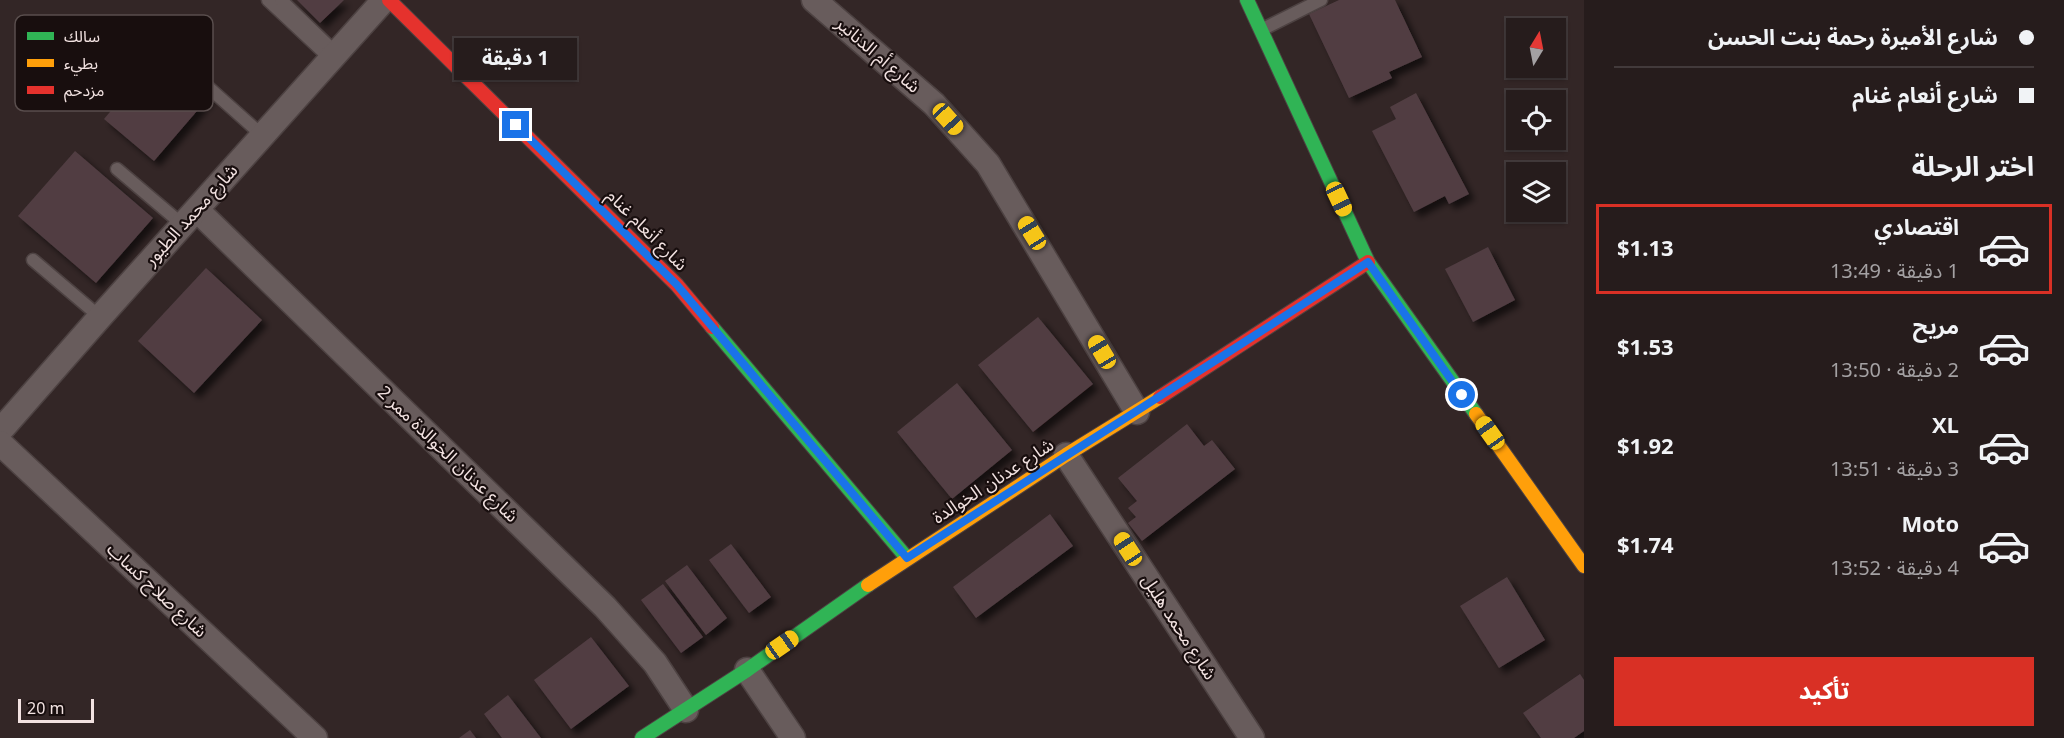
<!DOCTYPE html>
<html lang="ar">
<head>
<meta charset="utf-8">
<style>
	:root { --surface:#261c1c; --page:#322929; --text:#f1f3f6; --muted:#a4a1a3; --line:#423a3b; --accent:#d93025 }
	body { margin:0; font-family:Georgia,"Noto Sans Arabic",serif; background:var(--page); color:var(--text); direction:rtl; height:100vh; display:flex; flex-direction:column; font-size:22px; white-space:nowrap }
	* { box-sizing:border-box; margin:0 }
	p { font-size:20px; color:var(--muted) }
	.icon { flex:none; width:33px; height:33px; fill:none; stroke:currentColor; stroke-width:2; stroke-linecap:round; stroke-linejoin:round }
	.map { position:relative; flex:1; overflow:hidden; direction:ltr }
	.side { display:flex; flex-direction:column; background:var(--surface); width:480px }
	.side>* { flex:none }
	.guide { display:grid; align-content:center; height:132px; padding:0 30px; background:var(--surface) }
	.needle { width:39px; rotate:10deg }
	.tools { position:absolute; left:1506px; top:18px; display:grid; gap:12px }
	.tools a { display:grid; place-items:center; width:60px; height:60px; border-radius:0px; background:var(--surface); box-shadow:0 2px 4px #0004,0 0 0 2px var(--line); font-size:30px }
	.scale { position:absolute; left:18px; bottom:15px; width:76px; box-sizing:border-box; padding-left:6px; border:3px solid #f2e2e1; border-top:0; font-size:16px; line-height:21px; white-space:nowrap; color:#f2e2e1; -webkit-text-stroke:4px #180e0e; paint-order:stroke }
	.end { position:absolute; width:27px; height:27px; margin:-14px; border:8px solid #1a73e8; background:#fff; box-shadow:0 0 0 3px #fff }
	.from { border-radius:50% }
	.bubble { position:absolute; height:42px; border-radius:0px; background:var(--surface); box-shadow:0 2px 4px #0004,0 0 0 2px var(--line); font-size:20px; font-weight:700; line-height:42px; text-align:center; direction:rtl }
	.car { position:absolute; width:18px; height:36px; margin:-18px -9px; border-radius:8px; box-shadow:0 0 4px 2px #0007; background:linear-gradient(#f5c518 24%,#345 0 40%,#f5c518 0 76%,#345 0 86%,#f5c518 0) }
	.guide b { display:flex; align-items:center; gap:21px; height:57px; font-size:22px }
	.guide b+b { border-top:2px solid var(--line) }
	.guide i { width:15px; height:15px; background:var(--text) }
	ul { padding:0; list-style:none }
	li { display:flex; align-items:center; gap:18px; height:90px; margin:0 12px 9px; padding:0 18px; border:3px solid transparent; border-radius:0px }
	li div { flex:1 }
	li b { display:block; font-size:22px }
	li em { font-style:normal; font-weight:700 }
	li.active { border-color:var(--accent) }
	li>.icon { width:54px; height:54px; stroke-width:1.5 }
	h2 { padding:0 30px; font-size:27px; line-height:72px }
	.action { display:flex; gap:12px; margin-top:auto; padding:12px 30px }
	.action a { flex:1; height:69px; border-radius:0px; background:var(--accent); color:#fff; font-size:24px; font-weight:700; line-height:69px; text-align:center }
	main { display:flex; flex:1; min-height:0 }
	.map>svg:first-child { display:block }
	.building { fill:#513e43; filter:url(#shadow) }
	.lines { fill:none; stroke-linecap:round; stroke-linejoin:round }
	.lane-casing { stroke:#4d4242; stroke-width:15 }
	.street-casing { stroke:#4d4242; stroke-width:27 }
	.fast-casing { stroke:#4d4242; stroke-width:16 }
	.slow-casing { stroke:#4d4242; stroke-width:16 }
	.jam-casing { stroke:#4d4242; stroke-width:16 }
	.lane { stroke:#685c5c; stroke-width:12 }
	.street { stroke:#685c5c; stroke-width:24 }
	.fast { stroke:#30b455; stroke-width:14 }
	.slow { stroke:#ff9f0a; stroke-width:14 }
	.jam { stroke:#e5322d; stroke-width:14 }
	.route { stroke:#1a73e8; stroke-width:8 }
	.labels { text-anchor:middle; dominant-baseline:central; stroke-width:4.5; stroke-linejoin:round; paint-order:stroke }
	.street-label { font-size:18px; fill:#f2e2e1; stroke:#180e0e }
	.key { fill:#180e0e; stroke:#594e4d; stroke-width:1.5 }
	.key-label { font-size:16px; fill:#f2e2e1 }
</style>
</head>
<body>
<main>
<section class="side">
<div class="guide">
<b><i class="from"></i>شارع الأميرة رحمة بنت الحسن</b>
<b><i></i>شارع أنعام غنام</b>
</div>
<h2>اختر الرحلة</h2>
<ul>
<li class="active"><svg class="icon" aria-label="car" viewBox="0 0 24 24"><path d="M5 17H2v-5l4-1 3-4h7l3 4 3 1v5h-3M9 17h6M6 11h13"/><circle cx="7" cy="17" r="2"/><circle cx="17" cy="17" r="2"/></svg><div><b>اقتصادي</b><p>1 دقيقة · 13:49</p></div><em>$1.13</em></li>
<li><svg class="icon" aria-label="car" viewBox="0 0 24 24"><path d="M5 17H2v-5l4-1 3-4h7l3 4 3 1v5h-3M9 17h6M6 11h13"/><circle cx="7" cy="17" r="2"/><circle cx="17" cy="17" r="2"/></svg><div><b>مريح</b><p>2 دقيقة · 13:50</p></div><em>$1.53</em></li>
<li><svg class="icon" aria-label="car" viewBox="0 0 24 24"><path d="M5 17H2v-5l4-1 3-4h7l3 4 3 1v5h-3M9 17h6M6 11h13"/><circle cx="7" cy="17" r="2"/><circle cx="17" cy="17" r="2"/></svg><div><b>XL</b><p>3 دقيقة · 13:51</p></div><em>$1.92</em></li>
<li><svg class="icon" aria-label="car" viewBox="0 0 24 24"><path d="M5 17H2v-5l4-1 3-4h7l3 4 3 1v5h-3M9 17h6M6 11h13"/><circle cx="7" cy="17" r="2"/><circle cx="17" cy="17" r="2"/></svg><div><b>Moto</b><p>4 دقيقة · 13:52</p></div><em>$1.74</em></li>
</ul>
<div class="action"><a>تأكيد</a></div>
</section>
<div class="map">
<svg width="1584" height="738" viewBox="0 0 1584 738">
	<defs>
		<filter id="shadow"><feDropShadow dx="5.5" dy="5.5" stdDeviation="3" flood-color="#0009"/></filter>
	</defs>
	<rect width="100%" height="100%" fill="#332626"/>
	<!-- building -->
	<g class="building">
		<polygon points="297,0 344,0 320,23"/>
		<polygon points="1339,0 1395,0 1422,57 1389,72 1392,78 1349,98 1309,14"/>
		<polygon points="159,54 209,97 154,161 104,119"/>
		<polygon points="1416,93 1469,194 1449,204 1445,196 1414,212 1372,131 1396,119 1390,107"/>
		<polygon points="75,151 153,218 96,283 18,216"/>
		<polygon points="1488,247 1515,300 1473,322 1445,269"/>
		<polygon points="206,268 262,320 194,393 138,341"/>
		<polygon points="1038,317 1093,384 1033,432 978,365"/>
		<polygon points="957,383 1012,450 952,499 897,432"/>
		<polygon points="1187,424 1204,446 1212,440 1235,469 1142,541 1128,523 1136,517 1128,508 1137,501 1118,478"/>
		<polygon points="1050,514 1073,546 976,618 953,587"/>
		<polygon points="731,544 771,597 749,613 709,560"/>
		<polygon points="687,565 727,618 706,635 665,581"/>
		<polygon points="1507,577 1545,640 1499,668 1460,606"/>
		<polygon points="663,584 703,637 681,653 641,600"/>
		<polygon points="591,637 629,686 571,729 534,680"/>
		<polygon points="1580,674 1584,680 1584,731 1574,738 1541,738 1523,713"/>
		<polygon points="508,695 541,738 502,738 484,714"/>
		<polygon points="470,730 476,738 459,738"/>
	</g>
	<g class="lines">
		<defs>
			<g id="lane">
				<polyline points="268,0 331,59"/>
				<polyline points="281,0 336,53"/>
				<polyline points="1261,30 1321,0"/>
				<polyline points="161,45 263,136"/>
				<polyline points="117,169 183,225"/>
				<polyline points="33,260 100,317"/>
			</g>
			<g id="street">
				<polyline points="814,0 934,104 988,164 1137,412"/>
				<polyline points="197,210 605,607 655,663 686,710"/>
				<polyline points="0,431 100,317 384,0"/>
				<polyline points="0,443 315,738"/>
				<polyline points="1066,455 1252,738"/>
				<polyline points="747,670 793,738"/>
			</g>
			<g id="fast">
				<polyline points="1247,0 1368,262 1476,414"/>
				<polyline points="712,327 907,558"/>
				<polyline points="642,738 747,670 868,585"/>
			</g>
			<g id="slow">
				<polyline points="1476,414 1584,566"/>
				<polyline points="868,585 1066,455 1160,397"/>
			</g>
			<g id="jam">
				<polyline points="389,0 677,285 712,327"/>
				<polyline points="1160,397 1368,262"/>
			</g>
		</defs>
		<!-- lane casing -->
		<use href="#lane" class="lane-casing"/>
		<!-- street casing -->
		<use href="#street" class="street-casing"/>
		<!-- fast casing -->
		<use href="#fast" class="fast-casing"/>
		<!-- slow casing -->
		<use href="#slow" class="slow-casing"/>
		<!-- jam casing -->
		<use href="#jam" class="jam-casing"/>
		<!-- lane -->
		<use href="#lane" class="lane"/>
		<!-- street -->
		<use href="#street" class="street"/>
		<!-- fast -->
		<use href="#fast" class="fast"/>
		<!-- slow -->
		<use href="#slow" class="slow"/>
		<!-- jam -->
		<use href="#jam" class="jam"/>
	</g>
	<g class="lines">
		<!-- route -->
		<path class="route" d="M 516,125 L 677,285 L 907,558 C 1060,459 1215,362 1368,262 L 1462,395"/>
	</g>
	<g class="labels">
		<!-- street labels -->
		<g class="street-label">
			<text transform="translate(878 55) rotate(41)">شارع أم الدنانير</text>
			<text transform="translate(191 215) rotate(-48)">شارع محمد الطيور</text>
			<text transform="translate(647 230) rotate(45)">شارع أنعام غنام</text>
			<text transform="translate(448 454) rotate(44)">شارع عدنان الخوالدة ممر 2</text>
			<text transform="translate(993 481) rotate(-33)">شارع عدنان الخوالدة</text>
			<text transform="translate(157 590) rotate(43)">شارع صلاح كساب</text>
			<text transform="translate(1179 627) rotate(57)">شارع محمد هليل</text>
		</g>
	</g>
	<!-- legend -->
	<rect x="15" y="15" width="198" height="96" rx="9" class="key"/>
	<rect x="27" y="32" width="27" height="8" fill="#30b455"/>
	<rect x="27" y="59" width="27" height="8" fill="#ff9f0a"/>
	<rect x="27" y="86" width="27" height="8" fill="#e5322d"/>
	<g class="key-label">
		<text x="64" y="42">سالك</text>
		<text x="64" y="69">بطيء</text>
		<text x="64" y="96">مزدحم</text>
	</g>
</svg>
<div class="tools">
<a><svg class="needle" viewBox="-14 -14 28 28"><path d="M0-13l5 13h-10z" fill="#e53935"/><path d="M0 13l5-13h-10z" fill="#a4a1a3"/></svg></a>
<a><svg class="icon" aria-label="locate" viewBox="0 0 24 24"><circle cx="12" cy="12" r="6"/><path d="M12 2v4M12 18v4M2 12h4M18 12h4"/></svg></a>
<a><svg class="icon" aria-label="layers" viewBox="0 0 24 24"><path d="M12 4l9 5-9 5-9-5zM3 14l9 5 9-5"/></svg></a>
</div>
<div class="scale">20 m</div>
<i class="end from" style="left:1462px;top:395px"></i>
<i class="end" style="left:516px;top:125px"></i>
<div class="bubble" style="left:454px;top:38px;width:123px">1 دقيقة</div>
<i class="car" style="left:948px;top:119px;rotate:138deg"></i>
<i class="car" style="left:1339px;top:199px;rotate:155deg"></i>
<i class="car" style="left:1032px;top:233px;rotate:328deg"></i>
<i class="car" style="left:1102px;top:352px;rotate:329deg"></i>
<i class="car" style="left:1490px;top:433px;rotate:325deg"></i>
<i class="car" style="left:1128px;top:549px;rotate:327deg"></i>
<i class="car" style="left:782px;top:645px;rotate:55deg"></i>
</div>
</main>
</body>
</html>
